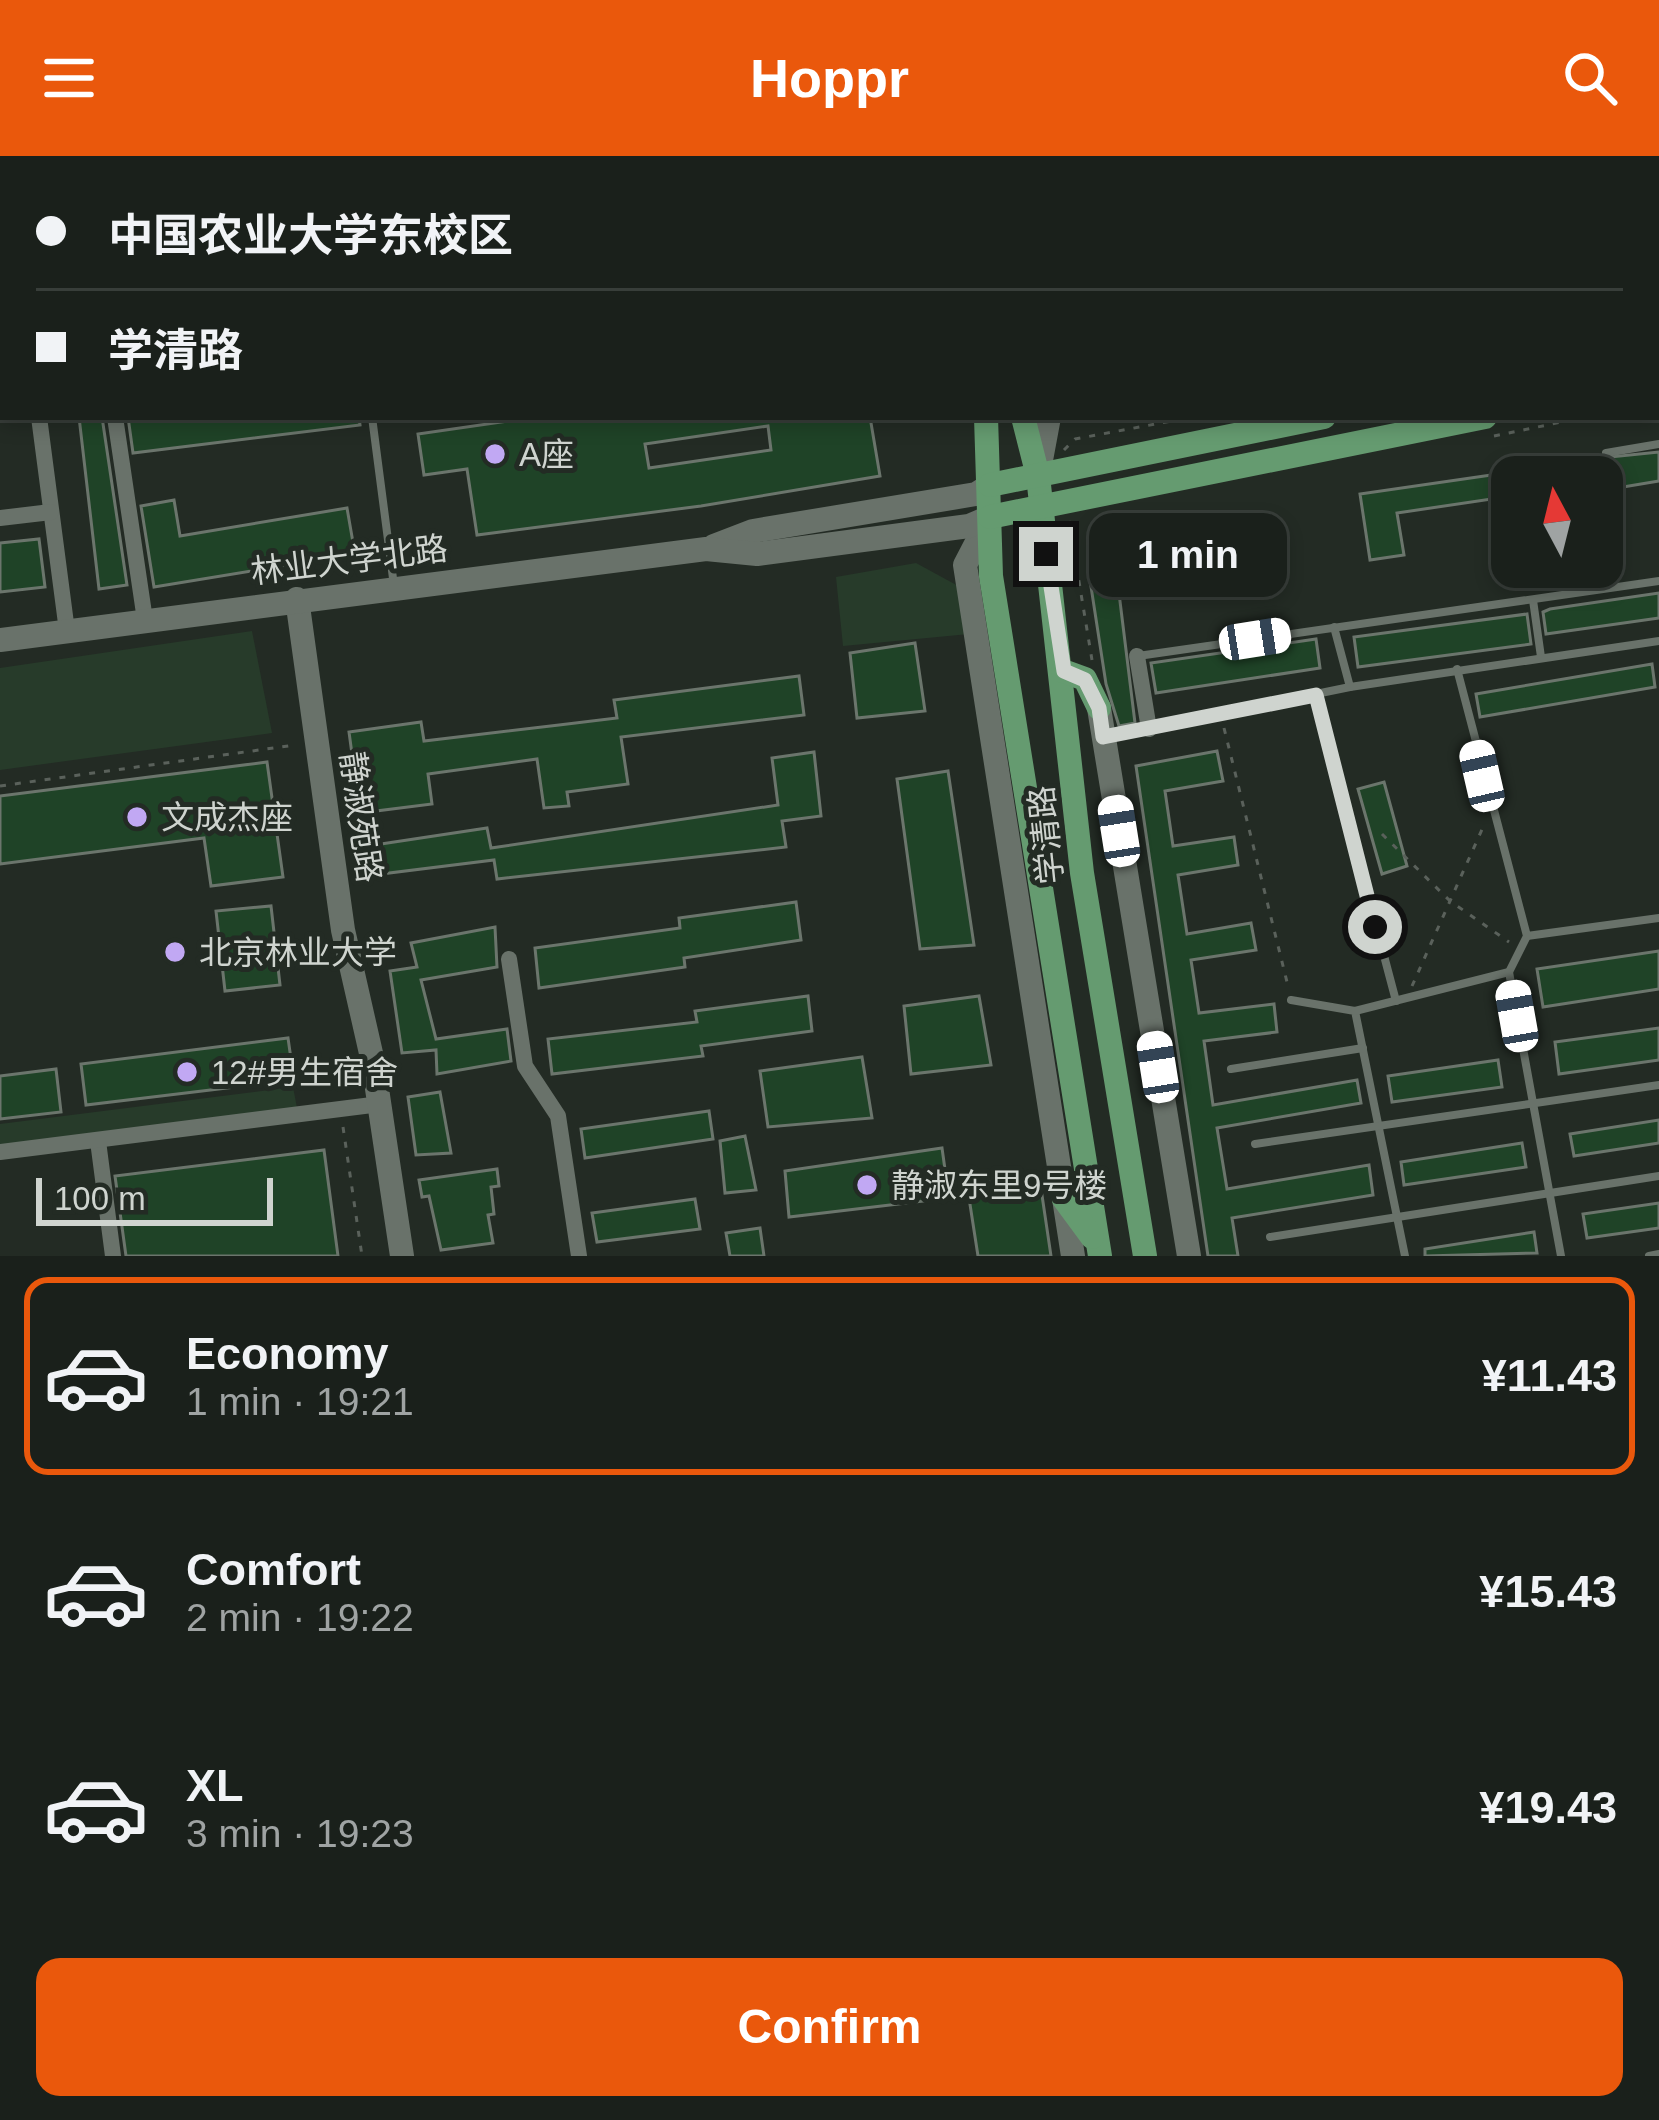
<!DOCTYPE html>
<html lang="en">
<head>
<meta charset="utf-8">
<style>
	:root { --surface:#1a201b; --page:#232824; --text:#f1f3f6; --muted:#9fa3a3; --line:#383e3a; --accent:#ea580c }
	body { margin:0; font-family:Helvetica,"Noto Sans SC",sans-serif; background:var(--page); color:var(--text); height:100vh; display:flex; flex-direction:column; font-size:45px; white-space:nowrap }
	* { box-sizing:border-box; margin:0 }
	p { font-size:39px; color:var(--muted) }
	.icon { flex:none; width:66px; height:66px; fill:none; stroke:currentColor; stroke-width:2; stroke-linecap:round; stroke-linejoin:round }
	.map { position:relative; height:1100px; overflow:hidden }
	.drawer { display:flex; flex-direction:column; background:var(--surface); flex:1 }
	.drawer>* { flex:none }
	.guide { position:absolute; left:0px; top:0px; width:1659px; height:264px; box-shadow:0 6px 18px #0003,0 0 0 3px var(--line); display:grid; align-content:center; height:264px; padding:0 36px; background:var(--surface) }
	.needle { width:78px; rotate:353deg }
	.fabs { position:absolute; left:1491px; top:300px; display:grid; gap:24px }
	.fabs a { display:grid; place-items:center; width:132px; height:132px; border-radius:24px; background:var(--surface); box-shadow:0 6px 18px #0003,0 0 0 3px var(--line); font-size:60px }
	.scale { position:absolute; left:36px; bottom:30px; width:237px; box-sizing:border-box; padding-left:12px; border:6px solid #cfd4cf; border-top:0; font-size:33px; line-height:42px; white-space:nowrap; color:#cfd4cf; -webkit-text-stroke:9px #232b24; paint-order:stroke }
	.end { position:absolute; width:54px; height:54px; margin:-27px; border:15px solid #cfd4cf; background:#111; box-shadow:0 0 0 6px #111 }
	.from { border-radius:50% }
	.bubble { position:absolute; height:84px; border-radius:24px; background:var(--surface); box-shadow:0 6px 18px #0003,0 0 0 3px var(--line); font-size:39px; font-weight:700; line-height:84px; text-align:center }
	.car { position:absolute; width:36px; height:72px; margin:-36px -18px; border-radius:15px; box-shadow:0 0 9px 3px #0007; background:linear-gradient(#fff 24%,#345 0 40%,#fff 0 76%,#345 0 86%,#fff 0) }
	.guide b { display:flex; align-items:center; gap:42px; height:114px; font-size:45px }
	.guide b+b { border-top:3px solid var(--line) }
	.guide i { width:30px; height:30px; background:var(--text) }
	ul { padding:21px 0 0; list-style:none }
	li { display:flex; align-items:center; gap:36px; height:198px; margin:0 24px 18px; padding:0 12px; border:6px solid transparent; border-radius:24px }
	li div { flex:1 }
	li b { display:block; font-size:45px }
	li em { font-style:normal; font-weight:700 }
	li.current { border-color:var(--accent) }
	li>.icon { width:108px; height:108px; stroke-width:1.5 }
	.button { display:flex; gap:24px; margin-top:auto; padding:24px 36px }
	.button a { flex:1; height:138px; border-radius:24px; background:var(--accent); color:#fff; font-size:48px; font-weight:700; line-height:138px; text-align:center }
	header { display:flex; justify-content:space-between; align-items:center; height:156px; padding:0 36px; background:var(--accent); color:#fff; font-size:54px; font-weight:700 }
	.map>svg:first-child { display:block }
	.green { fill:#273b2a }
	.building { fill:#1f4327; stroke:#6b756c; stroke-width:3; fill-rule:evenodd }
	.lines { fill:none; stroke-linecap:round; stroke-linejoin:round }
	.path { stroke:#5a615b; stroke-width:3; stroke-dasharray:6 9; stroke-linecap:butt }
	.lane { stroke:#69726a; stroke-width:8 }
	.street { stroke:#69726a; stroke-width:16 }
	.secondary { stroke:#69726a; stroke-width:24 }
	.primary { stroke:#659b70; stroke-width:24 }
	.route { stroke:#cfd4cf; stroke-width:15 }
	.poi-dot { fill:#c1a8f3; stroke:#232b24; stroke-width:4.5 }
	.labels { text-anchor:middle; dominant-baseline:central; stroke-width:10; stroke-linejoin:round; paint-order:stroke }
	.poi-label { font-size:33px; fill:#cfd4cf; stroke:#232b24; text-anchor:start }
	.street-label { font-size:33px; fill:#cfd4cf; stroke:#232b24 }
</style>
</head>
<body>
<header><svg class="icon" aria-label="menu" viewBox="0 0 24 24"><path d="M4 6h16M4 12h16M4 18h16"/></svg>Hoppr<svg class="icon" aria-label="search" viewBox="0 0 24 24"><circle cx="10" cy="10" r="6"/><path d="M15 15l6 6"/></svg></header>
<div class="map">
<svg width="1659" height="1100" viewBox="0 0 1659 1100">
	<rect width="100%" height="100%" fill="#232b24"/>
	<!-- green -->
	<g class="green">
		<polygon points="916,407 960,431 969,478 843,490 836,421"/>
		<polygon points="252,475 272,577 0,614 0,512"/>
		<polygon points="293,931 298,957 0,992 0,968"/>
	</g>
	<!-- building -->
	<g class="building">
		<polygon points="79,261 102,261 127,429 99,433"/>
		<polygon points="128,261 359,261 360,269 133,297"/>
		<path d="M 536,261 L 870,261 L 880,320 L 701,350 L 477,379 L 467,313 L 424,319 L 418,278 ZM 768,270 L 771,294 L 649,312 L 645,288 Z"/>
		<polygon points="1659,296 1659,325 1605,334 1600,302"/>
		<polygon points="1512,316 1512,340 1397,357 1404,399 1370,404 1360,338"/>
		<polygon points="174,344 180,380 347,352 355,398 154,431 141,350"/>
		<polygon points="39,383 45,431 0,436 0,387"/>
		<polygon points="1117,421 1135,567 1119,570 1106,528 1090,424"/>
		<polygon points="1659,437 1659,462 1546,478 1543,456 1550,453"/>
		<polygon points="1527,458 1531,488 1358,511 1354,481"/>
		<polygon points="1316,483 1320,512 1156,537 1151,507"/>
		<polygon points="915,487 925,555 857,562 850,497"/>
		<polygon points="1652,508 1655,531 1480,561 1476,538"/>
		<polygon points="799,520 804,559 621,581 628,628 567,636 569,650 544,652 537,603 428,618 432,648 360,657 349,576 421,566 424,585 559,569 617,562 614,544"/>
		<polygon points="1217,595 1223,625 1165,635 1173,690 1234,681 1238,709 1178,719 1187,778 1251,767 1256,794 1191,804 1199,857 1274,848 1277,876 1204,885 1213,949 1357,924 1361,947 1217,972 1227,1033 1369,1009 1373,1039 1232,1062 1238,1100 1208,1100 1136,610"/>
		<polygon points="814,596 821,660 782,665 786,691 497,723 494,704 365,720 361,691 487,672 491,692 778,649 772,602"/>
		<polygon points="267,606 283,721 211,730 204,682 0,708 0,640"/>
		<polygon points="948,615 974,789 920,793 897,623"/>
		<polygon points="1384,626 1407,710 1382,718 1358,633"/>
		<polygon points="796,746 801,784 684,802 685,811 539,832 535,792 680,772 679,762"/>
		<polygon points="271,750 280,829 225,835 216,755"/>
		<polygon points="495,771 497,811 421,824 436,883 507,873 511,905 437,918 436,894 402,897 390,815 417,811 411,787"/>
		<polygon points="1659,795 1659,833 1543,851 1537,813"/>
		<polygon points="808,840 812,875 701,890 703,900 552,918 548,883 697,866 695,855"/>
		<polygon points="979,840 991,909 911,918 904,850"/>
		<polygon points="1659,872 1659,904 1559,918 1555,886"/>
		<polygon points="288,882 294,924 86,949 81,908"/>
		<polygon points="862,901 872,962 768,971 760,915"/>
		<polygon points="1498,904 1502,931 1392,946 1388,920"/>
		<polygon points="56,913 61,956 0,963 0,920"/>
		<polygon points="440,936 451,997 416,999 408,941"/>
		<polygon points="709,955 713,983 585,1002 581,973"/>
		<polygon points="1659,964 1659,987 1574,1000 1570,978"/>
		<polygon points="745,980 756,1034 725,1037 720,985"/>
		<polygon points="1522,987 1526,1011 1404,1029 1401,1006"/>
		<polygon points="942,992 949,1042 789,1061 785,1015"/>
		<polygon points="324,994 338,1100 126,1100 115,1020"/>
		<polygon points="497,1013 499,1030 491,1031 494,1058 488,1059 493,1087 441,1094 429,1040 422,1041 419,1024"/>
		<polygon points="1039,1019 1051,1100 978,1100 967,1029"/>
		<polygon points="695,1043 700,1073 597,1086 592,1057"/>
		<polygon points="1659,1047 1659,1072 1587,1082 1583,1058"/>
		<polygon points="760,1072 764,1100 730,1100 726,1077"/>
		<polygon points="1534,1076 1537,1097 1425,1100 1425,1093"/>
	</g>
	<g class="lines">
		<!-- path -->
		<g class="path">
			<polyline points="1656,170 1659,169"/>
			<polyline points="1494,280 1586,261"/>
			<polyline points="1064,294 1075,283 1193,261"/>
			<polyline points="1069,365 1092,504"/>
			<polyline points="1224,572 1288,830"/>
			<polyline points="0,630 295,589"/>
			<polyline points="1382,678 1450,745 1509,786"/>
			<polyline points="1412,830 1484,669"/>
			<polyline points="343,971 362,1100"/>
		</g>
		<!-- lane -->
		<g class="lane">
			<polyline points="338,0 338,3"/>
			<polyline points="760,0 761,3"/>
			<polyline points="892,0 893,3"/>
			<polyline points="1054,0 1055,3"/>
			<polyline points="1503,0 1503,3"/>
			<polyline points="372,261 394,430"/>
			<polyline points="1606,297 1659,288"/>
			<polyline points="1533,444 1541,501"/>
			<polyline points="1334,471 1350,531"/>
			<polyline points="1138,500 1659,425"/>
			<polyline points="1315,539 1396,845"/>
			<polyline points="1111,580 1350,531 1659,485"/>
			<polyline points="1527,780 1659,762"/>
			<polyline points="1509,816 1561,1100"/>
			<polyline points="1291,844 1355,855 1405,1100"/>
			<polyline points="1355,855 1509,816 1527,780 1457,513"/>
			<polyline points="1231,913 1363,892"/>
			<polyline points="1255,988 1659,929"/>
			<polyline points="1270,1081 1659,1020"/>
			<polyline points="1649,1100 1659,1098"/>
		</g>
		<!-- street -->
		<g class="street">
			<polyline points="82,0 82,3"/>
			<polyline points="0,198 3,198"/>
			<polyline points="39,261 67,475"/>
			<polyline points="115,261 145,464"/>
			<polyline points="0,362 51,356"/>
			<polyline points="1137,500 1149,573"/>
			<polyline points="509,803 525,910 558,960 579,1100"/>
			<polyline points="98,985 113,1100"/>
			<polyline points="0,996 380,948"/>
		</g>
		<!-- secondary -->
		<g class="secondary">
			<polyline points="1006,0 1006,3"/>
			<polyline points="1038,320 1049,261"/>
			<polyline points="990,361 965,409 1073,1100"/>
			<polyline points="714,390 753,375 976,338 990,329"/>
			<polyline points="297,443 343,774 373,906 402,1100"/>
			<polyline points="0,484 706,393 757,398 969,370 990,361"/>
			<polyline points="1099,552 1189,1100"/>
		</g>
		<!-- primary -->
		<g class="primary">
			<polyline points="962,0 962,3"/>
			<polyline points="981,0 982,3"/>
			<polyline points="1656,195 1659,195"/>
			<polyline points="1656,227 1659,227"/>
			<polyline points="986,261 991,420 1100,1100"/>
			<polyline points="1023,261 1038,320 1082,717 1145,1100"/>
			<polyline points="990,329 1324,261"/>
			<polyline points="990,361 1485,261"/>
			<polyline points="1063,515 1085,523 1099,552"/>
			<polyline points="1064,1043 1092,1081"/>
		</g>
	</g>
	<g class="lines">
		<!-- route -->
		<polyline class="route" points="1046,398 1064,515 1085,524 1099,552 1103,581 1316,539 1375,771"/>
	</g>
	<!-- markers -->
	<g class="poi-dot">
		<circle cx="495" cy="298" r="12"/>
		<circle cx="137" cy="661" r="12"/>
		<circle cx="175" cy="796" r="12"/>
		<circle cx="187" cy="916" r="12"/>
		<circle cx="867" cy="1029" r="12"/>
	</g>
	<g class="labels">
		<!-- poi labels -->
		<g class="poi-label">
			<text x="519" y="298">A座</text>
			<text x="161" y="661">文成杰座</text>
			<text x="199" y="796">北京林业大学</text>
			<text x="211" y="916">12#男生宿舍</text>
			<text x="891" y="1029">静淑东里9号楼</text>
		</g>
		<!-- street labels -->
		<g class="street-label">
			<text transform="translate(349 404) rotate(-7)">林业大学北路</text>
			<text transform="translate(361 661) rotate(82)">静淑苑路</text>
			<text transform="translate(1046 679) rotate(-96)">学清路</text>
		</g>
	</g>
</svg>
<div class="fabs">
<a><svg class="needle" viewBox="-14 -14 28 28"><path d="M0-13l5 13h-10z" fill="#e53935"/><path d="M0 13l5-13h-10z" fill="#9fa3a3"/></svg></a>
</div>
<div class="scale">100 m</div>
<i class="end from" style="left:1375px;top:771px"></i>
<i class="end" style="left:1046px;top:398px"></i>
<div class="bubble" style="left:1089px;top:357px;width:198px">1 min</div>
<i class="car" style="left:1255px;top:483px;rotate:81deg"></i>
<i class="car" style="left:1482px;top:620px;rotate:347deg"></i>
<i class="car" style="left:1119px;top:675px;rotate:351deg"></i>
<i class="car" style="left:1517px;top:860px;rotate:350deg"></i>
<i class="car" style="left:1158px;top:911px;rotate:351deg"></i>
<div class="guide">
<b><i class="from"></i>中国农业大学东校区</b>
<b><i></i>学清路</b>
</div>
</div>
<section class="drawer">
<ul>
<li class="current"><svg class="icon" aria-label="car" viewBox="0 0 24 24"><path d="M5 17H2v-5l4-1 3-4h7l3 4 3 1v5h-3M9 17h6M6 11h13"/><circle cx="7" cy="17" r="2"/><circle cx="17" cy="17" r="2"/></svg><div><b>Economy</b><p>1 min · 19:21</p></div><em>¥11.43</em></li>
<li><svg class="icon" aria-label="car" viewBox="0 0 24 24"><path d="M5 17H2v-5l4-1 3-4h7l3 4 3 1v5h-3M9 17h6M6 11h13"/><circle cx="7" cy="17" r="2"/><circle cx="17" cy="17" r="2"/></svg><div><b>Comfort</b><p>2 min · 19:22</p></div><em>¥15.43</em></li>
<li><svg class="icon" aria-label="car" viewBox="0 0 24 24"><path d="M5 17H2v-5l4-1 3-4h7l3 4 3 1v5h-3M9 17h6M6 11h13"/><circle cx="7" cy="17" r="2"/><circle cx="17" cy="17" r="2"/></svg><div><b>XL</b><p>3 min · 19:23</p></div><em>¥19.43</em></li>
</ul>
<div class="button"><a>Confirm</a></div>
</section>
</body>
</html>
